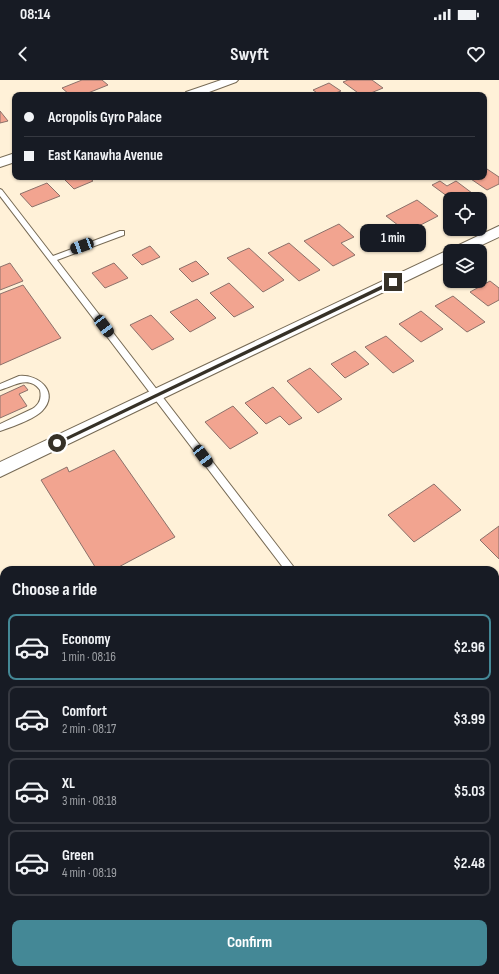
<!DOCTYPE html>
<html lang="en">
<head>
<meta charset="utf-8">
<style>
	:root { --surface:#171b24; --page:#20242c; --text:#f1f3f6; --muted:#9ea1a6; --line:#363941; --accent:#448896 }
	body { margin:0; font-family:"Sofia Sans Condensed",sans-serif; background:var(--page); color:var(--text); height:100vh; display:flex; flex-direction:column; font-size:15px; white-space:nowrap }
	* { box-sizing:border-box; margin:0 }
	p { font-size:13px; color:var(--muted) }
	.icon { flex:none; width:22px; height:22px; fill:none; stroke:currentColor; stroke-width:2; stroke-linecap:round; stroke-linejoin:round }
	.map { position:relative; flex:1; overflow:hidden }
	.sheet { position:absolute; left:0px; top:486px; width:499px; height:408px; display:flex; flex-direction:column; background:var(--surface); border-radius:12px 12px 0 0; box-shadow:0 1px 3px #0004 }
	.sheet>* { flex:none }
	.guide { position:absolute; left:12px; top:12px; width:475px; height:88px; border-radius:8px; box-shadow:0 1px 3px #0004; display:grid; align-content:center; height:88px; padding:0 12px; background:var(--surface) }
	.tools { position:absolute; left:443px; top:112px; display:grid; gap:8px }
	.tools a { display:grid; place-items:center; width:44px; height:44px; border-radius:8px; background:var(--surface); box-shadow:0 1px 3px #0004; font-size:20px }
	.end { position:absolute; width:18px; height:18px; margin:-9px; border:5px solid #363127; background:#fff; box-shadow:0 0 0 2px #fff }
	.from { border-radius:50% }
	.bubble { position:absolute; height:28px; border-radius:8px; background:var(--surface); box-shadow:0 1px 3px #0004; font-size:13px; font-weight:700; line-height:28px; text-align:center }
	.car { position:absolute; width:12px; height:24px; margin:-12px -6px; border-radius:5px; box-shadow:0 0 3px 1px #0007; background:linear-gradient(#222 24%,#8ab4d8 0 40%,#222 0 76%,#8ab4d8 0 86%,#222 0) }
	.guide b { display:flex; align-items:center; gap:14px; height:38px; font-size:15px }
	.guide b+b { border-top:1px solid var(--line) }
	.guide i { width:10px; height:10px; background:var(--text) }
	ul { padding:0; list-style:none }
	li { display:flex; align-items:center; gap:12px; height:66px; margin:0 8px 6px; padding:0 4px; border:2px solid var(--line); border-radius:8px }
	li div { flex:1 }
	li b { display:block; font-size:15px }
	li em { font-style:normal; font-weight:700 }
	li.current { border-color:var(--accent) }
	li>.icon { width:36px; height:36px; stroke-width:1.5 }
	h2 { padding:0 12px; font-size:18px; line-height:48px }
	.primary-button { display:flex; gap:8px; margin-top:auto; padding:8px 12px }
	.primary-button a { flex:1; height:46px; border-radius:8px; background:var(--accent); color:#fff; font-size:16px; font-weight:700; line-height:46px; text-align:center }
	.status { display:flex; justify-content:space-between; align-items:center; height:28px; padding:0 20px; background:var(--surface); direction:ltr }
	.status svg { height:11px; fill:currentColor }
	header { display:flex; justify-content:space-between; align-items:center; height:52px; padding:0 12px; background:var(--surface); font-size:18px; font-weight:700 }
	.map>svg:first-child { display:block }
	.building { fill:#f2a490; stroke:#8c716a }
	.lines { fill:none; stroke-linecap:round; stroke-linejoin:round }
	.service-casing { stroke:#766a55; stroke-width:2 }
	.minor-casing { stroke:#766a55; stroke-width:2 }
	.primary-casing { stroke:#fff; stroke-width:2 }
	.service { fill:#fff; fill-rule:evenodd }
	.minor { fill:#fff; fill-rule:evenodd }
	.primary { fill:#fdd7ce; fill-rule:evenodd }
	.route { fill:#363127 }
</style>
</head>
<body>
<div class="status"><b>08:14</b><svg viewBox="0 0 49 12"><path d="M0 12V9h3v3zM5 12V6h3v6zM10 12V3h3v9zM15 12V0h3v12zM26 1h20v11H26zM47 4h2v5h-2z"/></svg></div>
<header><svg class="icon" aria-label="back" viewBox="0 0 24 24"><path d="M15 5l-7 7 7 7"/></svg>Swyft<svg class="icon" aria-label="heart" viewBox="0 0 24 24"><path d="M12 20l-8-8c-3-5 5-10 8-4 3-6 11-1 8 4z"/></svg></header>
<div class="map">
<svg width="499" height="894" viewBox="0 0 499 894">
	<rect width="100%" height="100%" fill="#fff1d8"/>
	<!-- building -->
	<g class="building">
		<polygon points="82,0 102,0 108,5 83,15 70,15 62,8"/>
		<polygon points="348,0 372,0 383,8 366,15 361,15 343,2"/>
		<polygon points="329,3 341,11 330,15 320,15 313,10"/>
		<polygon points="0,31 8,41 0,43"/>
		<polygon points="484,87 499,97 499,104 487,110 468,97 484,97"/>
		<polygon points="62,97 88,97 93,101 74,109"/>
		<polygon points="440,101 447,106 456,101 476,116 470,119 451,119 432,105"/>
		<polygon points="47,103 60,116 32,127 20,114"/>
		<polygon points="417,120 438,136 407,152 386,136"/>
		<polygon points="339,144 354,157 341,163 355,175 333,186 304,161"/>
		<polygon points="289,163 320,190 299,201 268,173"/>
		<polygon points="150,166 160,177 142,185 132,175"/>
		<polygon points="249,168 284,200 263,212 227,178"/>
		<polygon points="196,181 209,194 192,202 179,189"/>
		<polygon points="10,183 23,201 0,210 0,187"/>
		<polygon points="114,183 128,198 105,208 92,193"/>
		<polygon points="490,201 499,208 499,220 488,226 470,212"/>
		<polygon points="229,203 254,227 234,237 210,213"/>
		<polygon points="23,205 61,258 0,285 0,214"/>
		<polygon points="453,216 485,242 467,252 435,226"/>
		<polygon points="197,219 216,238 190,252 170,232"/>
		<polygon points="421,231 443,249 421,262 399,244"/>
		<polygon points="151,235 174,259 152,270 130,245"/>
		<polygon points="386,256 414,281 393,293 365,267"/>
		<polygon points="355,271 369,284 345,298 331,284"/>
		<polygon points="310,288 342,319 318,333 287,301"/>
		<polygon points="24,305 28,310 19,314 27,326 0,338 0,316"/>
		<polygon points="273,307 302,338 289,345 280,336 266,344 245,323"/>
		<polygon points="233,326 258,353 230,369 205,342"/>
		<polygon points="114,370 175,457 113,490 97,490 41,400 67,387 69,392"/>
		<polygon points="434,404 461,430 414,462 388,435"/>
		<polygon points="499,446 499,479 480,460"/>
		<polygon points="495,869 499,875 499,894 442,894 446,890 495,890"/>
	</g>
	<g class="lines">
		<defs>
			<g id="service">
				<polygon points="0,109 2,110 53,176 120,151 124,151 124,155 57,180 296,490 285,490 0,116"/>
				<path d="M 19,296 C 39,294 60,313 42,331 C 34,339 12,347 0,351 L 0,344 L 32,329 C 39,325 42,319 40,310 C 29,295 14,306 0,310 L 0,304 Z"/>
				<polygon points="0,885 4,886 4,890 12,890 14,894 0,894"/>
			</g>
			<g id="minor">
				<polygon points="221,0 238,0 236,2 201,15 184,15 186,12"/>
				<polygon points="15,73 15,82 0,87 0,78"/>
				<polygon points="499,146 499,157 469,171 450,171 450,180 0,397 0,382"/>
				<polygon points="499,614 499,635 495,637 495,616"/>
			</g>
			<g id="primary">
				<polygon points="0,543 4,544 4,572 0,571"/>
				<polygon points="165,890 195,890 197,894 167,894"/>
			</g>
		</defs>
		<!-- service casing -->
		<use href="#service" class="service-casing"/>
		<!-- minor casing -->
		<use href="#minor" class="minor-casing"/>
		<!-- primary casing -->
		<use href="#primary" class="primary-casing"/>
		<!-- service -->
		<use href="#service" class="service"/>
		<!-- minor -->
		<use href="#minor" class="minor"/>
		<!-- primary -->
		<use href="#primary" class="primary"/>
	</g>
	<!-- route -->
	<polygon class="route" points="393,200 395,201 395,203 59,364 55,364 54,363"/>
</svg>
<div class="tools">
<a><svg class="icon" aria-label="locate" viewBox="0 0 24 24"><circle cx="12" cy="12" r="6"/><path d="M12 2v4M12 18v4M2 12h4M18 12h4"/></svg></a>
<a><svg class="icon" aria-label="layers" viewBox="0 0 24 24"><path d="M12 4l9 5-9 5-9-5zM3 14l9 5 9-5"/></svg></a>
</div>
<i class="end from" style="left:57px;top:363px"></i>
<i class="end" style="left:393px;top:202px"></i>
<div class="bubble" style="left:360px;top:144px;width:66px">1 min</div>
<i class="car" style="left:82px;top:166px;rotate:250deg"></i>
<i class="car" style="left:104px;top:246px;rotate:143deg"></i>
<i class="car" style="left:203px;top:376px;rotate:143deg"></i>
<div class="guide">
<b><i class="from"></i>Acropolis Gyro Palace</b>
<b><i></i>East Kanawha Avenue</b>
</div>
<section class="sheet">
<h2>Choose a ride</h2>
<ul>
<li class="current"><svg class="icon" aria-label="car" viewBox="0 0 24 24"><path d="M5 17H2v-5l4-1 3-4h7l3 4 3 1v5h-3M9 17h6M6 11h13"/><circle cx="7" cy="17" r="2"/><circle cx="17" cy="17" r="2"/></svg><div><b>Economy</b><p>1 min · 08:16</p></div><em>$2.96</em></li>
<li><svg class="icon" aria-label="car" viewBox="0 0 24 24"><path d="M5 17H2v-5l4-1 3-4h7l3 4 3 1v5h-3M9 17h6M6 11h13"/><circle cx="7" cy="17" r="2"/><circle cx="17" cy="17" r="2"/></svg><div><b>Comfort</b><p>2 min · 08:17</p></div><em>$3.99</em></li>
<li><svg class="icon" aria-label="car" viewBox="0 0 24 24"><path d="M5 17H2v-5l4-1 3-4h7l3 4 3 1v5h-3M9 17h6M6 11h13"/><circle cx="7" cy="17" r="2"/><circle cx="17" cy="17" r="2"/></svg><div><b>XL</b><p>3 min · 08:18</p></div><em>$5.03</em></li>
<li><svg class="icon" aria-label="car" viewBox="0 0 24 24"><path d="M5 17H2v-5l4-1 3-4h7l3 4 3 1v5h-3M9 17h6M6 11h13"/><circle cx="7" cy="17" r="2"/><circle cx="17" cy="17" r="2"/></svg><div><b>Green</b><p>4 min · 08:19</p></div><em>$2.48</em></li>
</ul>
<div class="primary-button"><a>Confirm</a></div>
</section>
</div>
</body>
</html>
